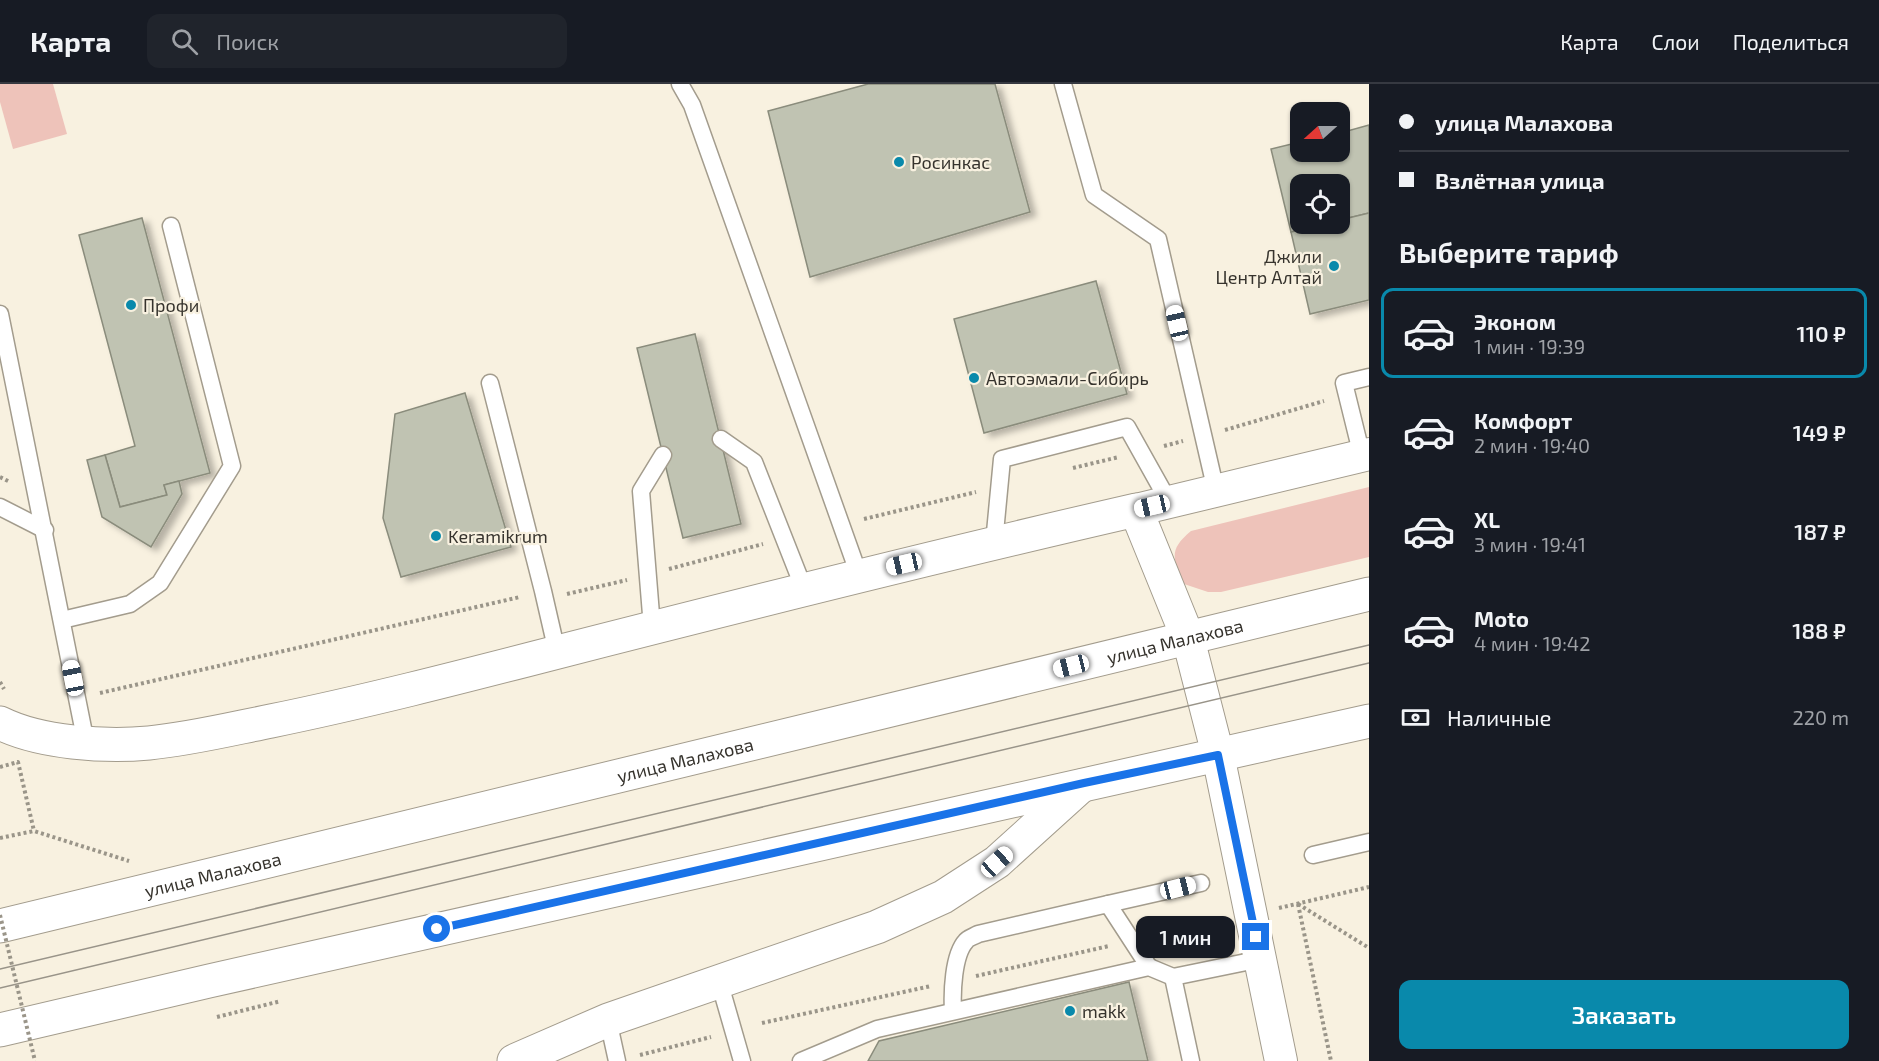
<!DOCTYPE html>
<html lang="ru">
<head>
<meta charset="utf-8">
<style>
	:root { --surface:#171b24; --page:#20242c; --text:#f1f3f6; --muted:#9ea1a6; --line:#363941; --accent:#0989ab }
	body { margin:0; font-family:"Exo 2",sans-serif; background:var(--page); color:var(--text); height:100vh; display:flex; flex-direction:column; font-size:22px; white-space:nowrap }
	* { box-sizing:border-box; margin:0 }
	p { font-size:20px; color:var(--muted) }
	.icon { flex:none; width:33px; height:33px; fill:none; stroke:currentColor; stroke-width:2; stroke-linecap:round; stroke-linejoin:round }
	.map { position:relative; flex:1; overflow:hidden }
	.sheet { display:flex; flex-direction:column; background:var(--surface); width:510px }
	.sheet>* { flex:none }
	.top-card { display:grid; align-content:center; height:132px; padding:0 30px; background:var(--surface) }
	.needle { width:39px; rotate:249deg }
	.buttons { position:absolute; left:1290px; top:18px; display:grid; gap:12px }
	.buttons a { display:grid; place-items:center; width:60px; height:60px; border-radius:12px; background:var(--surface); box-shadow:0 2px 4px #0004; font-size:30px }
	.end { position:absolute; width:27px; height:27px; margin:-14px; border:8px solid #1a73e8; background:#fff; box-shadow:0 0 0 3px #fff }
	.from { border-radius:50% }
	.bubble { position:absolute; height:42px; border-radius:12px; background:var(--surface); box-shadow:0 2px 4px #0004; font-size:20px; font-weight:600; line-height:42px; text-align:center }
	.car { position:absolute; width:18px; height:36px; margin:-18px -9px; border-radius:8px; box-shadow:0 0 4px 2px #0007; background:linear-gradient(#fff 24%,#345 0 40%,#fff 0 76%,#345 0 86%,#fff 0) }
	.top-card b { display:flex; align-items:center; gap:21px; height:57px; font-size:22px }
	.top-card b+b { border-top:2px solid var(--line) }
	.top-card i { width:15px; height:15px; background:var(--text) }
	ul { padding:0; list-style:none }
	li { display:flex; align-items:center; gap:18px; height:90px; margin:0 12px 9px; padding:0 18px; border:3px solid transparent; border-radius:12px }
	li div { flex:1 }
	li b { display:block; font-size:22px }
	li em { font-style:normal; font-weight:600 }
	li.selected { border-color:var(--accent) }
	li>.icon { width:54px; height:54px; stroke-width:1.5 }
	h2 { padding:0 30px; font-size:27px; line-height:72px }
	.pay { display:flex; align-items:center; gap:15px; height:66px; padding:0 30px; font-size:22px }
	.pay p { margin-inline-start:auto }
	.cta { display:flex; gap:12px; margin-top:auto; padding:12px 30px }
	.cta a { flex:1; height:69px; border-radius:12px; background:var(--accent); color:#fff; font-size:24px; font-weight:600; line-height:69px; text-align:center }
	header { display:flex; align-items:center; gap:36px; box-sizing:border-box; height:84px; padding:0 30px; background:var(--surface); border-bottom:2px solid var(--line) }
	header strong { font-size:28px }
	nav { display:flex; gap:33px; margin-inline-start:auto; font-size:21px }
	.search { width:420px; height:54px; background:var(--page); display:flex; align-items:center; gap:15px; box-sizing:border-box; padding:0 21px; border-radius:12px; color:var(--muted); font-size:22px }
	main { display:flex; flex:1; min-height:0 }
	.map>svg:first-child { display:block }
	.green { fill:#eec3ba }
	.building { fill:#c0c3b2; stroke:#8a8c7c; stroke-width:1.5; filter:url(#shadow) }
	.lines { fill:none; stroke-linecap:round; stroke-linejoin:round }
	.lane-casing { stroke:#a39c8d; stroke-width:19 }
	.street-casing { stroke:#a39c8d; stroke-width:34 }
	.secondary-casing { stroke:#a39c8d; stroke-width:35 }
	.path { stroke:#9a9589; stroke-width:4; stroke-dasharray:3 3; stroke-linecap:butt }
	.lane { stroke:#fff; stroke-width:16 }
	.street { stroke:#fff; stroke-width:32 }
	.secondary { stroke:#fff; stroke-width:33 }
	.tram { stroke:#999489; stroke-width:1.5 }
	.path-bridge { stroke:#9a9589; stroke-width:4; stroke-dasharray:3 3; stroke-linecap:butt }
	.route { stroke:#1a73e8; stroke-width:8 }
	.poi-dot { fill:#0989ab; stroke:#f8f1e0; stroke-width:2 }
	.labels { text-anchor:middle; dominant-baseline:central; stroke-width:4.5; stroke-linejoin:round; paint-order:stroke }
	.poi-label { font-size:18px; fill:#36332d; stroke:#f8f1e0; text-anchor:start }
	.street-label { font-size:18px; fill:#36332d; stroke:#f8f1e0 }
</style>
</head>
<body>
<header>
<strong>Карта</strong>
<div class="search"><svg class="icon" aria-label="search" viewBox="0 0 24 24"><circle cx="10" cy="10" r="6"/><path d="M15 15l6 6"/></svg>Поиск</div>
<nav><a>Карта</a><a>Слои</a><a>Поделиться</a></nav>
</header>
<main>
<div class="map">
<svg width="1369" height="977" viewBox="0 0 1369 977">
	<defs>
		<filter id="shadow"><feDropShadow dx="6" dy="4" stdDeviation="3" flood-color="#0004"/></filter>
	</defs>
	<rect width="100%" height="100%" fill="#f8f1e0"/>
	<!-- green -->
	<g class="green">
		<polygon points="0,0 53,0 67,50 13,65 0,18"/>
		<path d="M 1369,403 L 1369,473 L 1221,508 L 1208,508 L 1184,500 C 1173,475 1168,466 1191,447 Z"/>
	</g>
	<!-- building -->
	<g class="building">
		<polygon points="868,0 995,0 1030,128 810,193 768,27"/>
		<polygon points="1369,41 1369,129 1340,136 1340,100 1300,100 1300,140 1326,140 1291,148 1271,65 1300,58 1300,68 1340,68 1340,49"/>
		<polygon points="1369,129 1369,216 1310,230 1291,148 1326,140 1340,140 1340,136"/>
		<polygon points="142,134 210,389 164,401 167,411 120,423 105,371 135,362 79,151"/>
		<polygon points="1096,197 1127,310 984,349 954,235"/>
		<polygon points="695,250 741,440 683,454 637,264"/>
		<polygon points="465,309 511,463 401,493 383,434 395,330"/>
		<polygon points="105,371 120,423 167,411 164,401 179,397 182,410 151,463 102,433 87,376"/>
		<polygon points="1129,898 1148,977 868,977 879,957"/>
	</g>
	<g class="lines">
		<defs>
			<g id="lane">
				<polyline points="680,0 692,21 859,491"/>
				<polyline points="1063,0 1094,111 1158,155 1216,407"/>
				<polyline points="0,230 86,659"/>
				<polyline points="490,299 543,507 557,568"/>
				<polyline points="721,355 754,378 804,505"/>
				<polyline points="1362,372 1344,299 1369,293"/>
				<polyline points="0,423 45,446"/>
				<polyline points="994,459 1002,375 1127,343 1169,418"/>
				<polyline points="62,536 130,520 160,499 232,382 171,142"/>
				<polyline points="652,543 641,407 663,371"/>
				<polyline points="1313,771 1369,758"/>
				<polyline points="1108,820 1201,799"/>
				<polyline points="719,897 742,977"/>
				<path d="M 953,927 C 952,909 953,871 966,857 C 968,854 975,852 978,850 L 1108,820 L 1149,883"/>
				<polyline points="608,936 617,977"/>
				<polyline points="801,977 877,945 1149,883 1173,893"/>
				<polyline points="1191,977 1173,893 1261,875"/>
			</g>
			<g id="street">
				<polyline points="1136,426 1369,370"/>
				<polyline points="1188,554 1218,671 1281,977"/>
			</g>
			<g id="secondary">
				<path d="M 0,639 C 40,659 105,663 149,659 C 190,655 231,645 271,637 C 364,618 457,594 550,570 C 745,520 940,471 1136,426 L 1188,554"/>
				<path id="s1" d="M 0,842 L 1369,510"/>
				<polyline points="0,946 209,897 1369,637"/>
				<polyline points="514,977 608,936 877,843 943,813 997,778 1081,702"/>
			</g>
		</defs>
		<!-- lane casing -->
		<use href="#lane" class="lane-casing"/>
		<!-- street casing -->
		<use href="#street" class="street-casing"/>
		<!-- secondary casing -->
		<use href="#secondary" class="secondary-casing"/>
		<!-- path -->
		<g class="path">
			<polyline points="1225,346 1324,317"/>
			<polyline points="1164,362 1183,357"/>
			<polyline points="1073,384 1119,373"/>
			<polyline points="0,393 10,398"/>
			<polyline points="864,435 976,408"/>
			<polyline points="669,485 763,460"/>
			<polyline points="567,510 627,496"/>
			<polyline points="0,598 4,605"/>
			<polyline points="100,609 520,513"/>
			<polyline points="0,683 18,678 34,747"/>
			<polyline points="0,754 34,747 129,777"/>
			<polyline points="1298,820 1331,977"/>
			<polyline points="1298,820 1369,864"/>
			<polyline points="1279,824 1369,803"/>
			<polyline points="1158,852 1221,838"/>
			<polyline points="976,892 1109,862"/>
			<polyline points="217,933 281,917"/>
			<polyline points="762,939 931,902"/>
			<polyline points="640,971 711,953"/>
		</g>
		<!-- lane -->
		<use href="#lane" class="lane"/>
		<!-- street -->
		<use href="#street" class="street"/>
		<!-- secondary -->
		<use href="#secondary" class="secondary"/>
		<!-- tram -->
		<g class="tram">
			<polyline points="0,885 1369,561"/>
			<polyline points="0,904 1369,579"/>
		</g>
		<!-- path-bridge -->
		<polyline class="path-bridge" points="0,831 35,977"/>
	</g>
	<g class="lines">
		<!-- route -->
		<polyline class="route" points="437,845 1084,699 1218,671 1256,853"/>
	</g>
	<!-- markers -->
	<g class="poi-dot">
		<circle cx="899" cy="78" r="6"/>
		<circle cx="1334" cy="182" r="6"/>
		<circle cx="131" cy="221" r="6"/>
		<circle cx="974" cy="294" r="6"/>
		<circle cx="436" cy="452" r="6"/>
		<circle cx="1070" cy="927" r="6"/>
	</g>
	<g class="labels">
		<!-- poi labels -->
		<g class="poi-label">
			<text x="911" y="78">Росинкас</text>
			<text x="1322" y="172" text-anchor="end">Джили<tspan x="1322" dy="21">Центр Алтай</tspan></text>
			<text x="143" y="221">Профи</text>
			<text x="986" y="294">Автоэмали-Сибирь</text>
			<text x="448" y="452">Keramikrum</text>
			<text x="1082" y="927">makk</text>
		</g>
		<!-- street labels -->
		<g class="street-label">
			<text stroke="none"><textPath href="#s1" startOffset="1209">улица Малахова</textPath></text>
			<text stroke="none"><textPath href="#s1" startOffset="705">улица Малахова</textPath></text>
			<text stroke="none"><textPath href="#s1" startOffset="219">улица Малахова</textPath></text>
		</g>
	</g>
</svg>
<div class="buttons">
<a><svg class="needle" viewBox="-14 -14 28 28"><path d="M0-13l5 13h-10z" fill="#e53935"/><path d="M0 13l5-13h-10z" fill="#9ea1a6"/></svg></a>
<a><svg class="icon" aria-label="locate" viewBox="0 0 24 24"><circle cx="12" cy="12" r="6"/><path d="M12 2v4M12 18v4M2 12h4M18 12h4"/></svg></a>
</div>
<i class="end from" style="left:437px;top:845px"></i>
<i class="end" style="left:1256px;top:853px"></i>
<div class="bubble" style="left:1136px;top:832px;width:99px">1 мин</div>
<i class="car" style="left:1177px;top:239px;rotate:347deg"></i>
<i class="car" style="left:1152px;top:422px;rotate:257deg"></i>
<i class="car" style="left:904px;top:480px;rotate:257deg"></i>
<i class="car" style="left:1071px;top:582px;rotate:256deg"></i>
<i class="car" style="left:73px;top:594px;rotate:349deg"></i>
<i class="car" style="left:997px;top:778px;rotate:48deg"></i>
<i class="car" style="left:1178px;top:804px;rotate:76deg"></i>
</div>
<section class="sheet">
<div class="top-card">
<b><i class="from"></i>улица Малахова</b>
<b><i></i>Взлётная улица</b>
</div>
<h2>Выберите тариф</h2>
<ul>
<li class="selected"><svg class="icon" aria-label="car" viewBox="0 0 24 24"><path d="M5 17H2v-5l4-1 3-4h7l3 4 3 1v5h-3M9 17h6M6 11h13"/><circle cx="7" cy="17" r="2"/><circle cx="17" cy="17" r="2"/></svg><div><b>Эконом</b><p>1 мин · 19:39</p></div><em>110 ₽</em></li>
<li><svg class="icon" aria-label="car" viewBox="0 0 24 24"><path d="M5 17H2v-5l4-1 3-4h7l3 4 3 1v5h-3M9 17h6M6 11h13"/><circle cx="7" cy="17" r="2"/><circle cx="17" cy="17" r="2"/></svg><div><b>Комфорт</b><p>2 мин · 19:40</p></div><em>149 ₽</em></li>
<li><svg class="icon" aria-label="car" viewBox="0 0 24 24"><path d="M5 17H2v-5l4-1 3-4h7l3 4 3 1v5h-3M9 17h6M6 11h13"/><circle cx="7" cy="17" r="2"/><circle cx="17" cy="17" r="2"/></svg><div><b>XL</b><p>3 мин · 19:41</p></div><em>187 ₽</em></li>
<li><svg class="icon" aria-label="car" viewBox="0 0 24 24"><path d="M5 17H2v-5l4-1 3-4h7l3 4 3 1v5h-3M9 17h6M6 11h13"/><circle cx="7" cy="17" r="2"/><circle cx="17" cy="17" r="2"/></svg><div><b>Moto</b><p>4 мин · 19:42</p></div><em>188 ₽</em></li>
</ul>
<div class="pay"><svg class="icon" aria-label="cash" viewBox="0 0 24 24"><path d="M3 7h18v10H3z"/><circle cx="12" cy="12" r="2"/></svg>Наличные<p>220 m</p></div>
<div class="cta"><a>Заказать</a></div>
</section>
</main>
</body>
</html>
